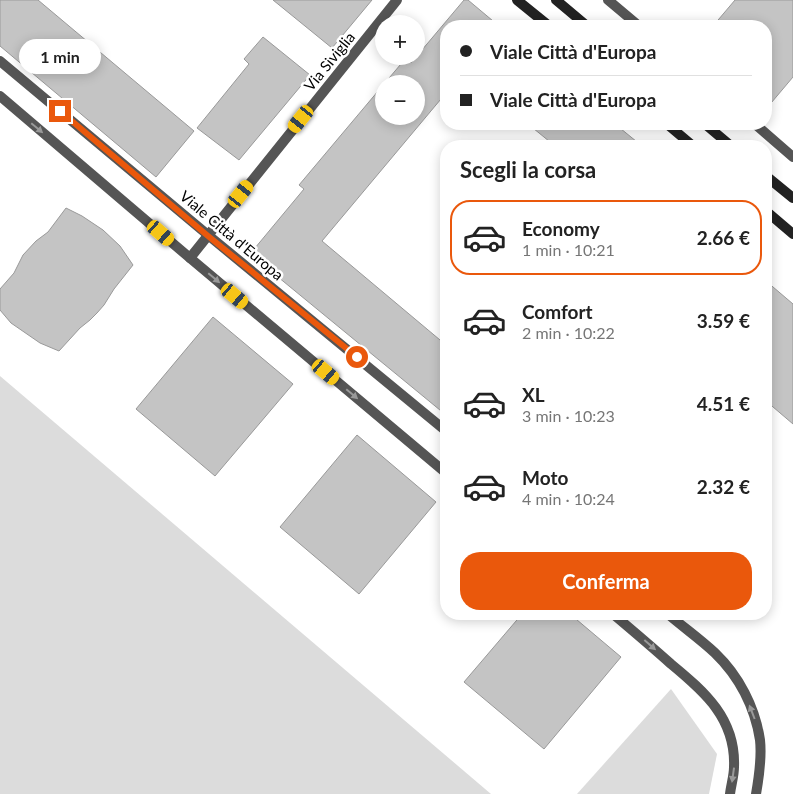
<!DOCTYPE html>
<html lang="it">
<head>
<meta charset="utf-8">
<style>
	:root { --surface:#fff; --page:#f2f2f2; --text:#222; --muted:#767676; --line:#e0e0e0; --accent:#ea580c }
	body { margin:0; font-family:Lato,sans-serif; background:var(--page); color:var(--text); height:100vh; display:flex; flex-direction:column; font-size:19px; white-space:nowrap }
	* { box-sizing:border-box; margin:0 }
	p { font-size:16px; color:var(--muted) }
	.icon { flex:none; width:28px; height:28px; fill:none; stroke:currentColor; stroke-width:2; stroke-linecap:round; stroke-linejoin:round }
	.map { position:relative; flex:1; overflow:hidden }
	.sheet { position:absolute; left:440px; top:140px; width:332px; height:480px; display:flex; flex-direction:column; background:var(--surface); border-radius:20px; box-shadow:0 2px 12px #0003 }
	.sheet>* { flex:none }
	.banner { position:absolute; left:440px; top:20px; width:332px; height:110px; border-radius:20px; box-shadow:0 2px 12px #0003; display:grid; align-content:center; height:110px; padding:0 20px; background:var(--surface) }
	.fabs { position:absolute; left:375px; top:15px; display:grid; gap:10px }
	.fabs a { display:grid; place-items:center; width:50px; height:50px; border-radius:50%; background:var(--surface); box-shadow:0 2px 12px #0003; font-size:25px }
	.end { position:absolute; width:22px; height:22px; margin:-11px; border:6px solid #ea580c; background:#fff; box-shadow:0 0 0 2px #fff }
	.from { border-radius:50% }
	.bubble { position:absolute; height:35px; border-radius:18px; background:var(--surface); box-shadow:0 2px 12px #0003; font-size:16px; font-weight:700; line-height:35px; text-align:center }
	.car { position:absolute; width:15px; height:30px; margin:-15px -8px; border-radius:6px; box-shadow:0 0 4px 1px #0007; background:linear-gradient(#f5c518 24%,#345 0 40%,#f5c518 0 76%,#345 0 86%,#f5c518 0) }
	.banner b { display:flex; align-items:center; gap:18px; height:48px; font-size:19px }
	.banner b+b { border-top:1px solid var(--line) }
	.banner i { width:12px; height:12px; background:var(--text) }
	ul { padding:0; list-style:none }
	li { display:flex; align-items:center; gap:15px; height:75px; margin:0 10px 8px; padding:0 10px; border:2px solid transparent; border-radius:20px }
	li div { flex:1 }
	li b { display:block; font-size:19px }
	li em { font-style:normal; font-weight:700 }
	li.active { border-color:var(--accent) }
	li>.icon { width:45px; height:45px; stroke-width:1.5 }
	h2 { padding:0 20px; font-size:22px; line-height:60px }
	.button { display:flex; gap:10px; margin-top:auto; padding:10px 20px }
	.button a { flex:1; height:58px; border-radius:20px; background:var(--accent); color:#fff; font-size:20px; font-weight:700; line-height:58px; text-align:center }
	.map>svg:first-child { display:block }
	.green { fill:#dcdcdc }
	.building { fill:#c4c4c4; stroke:#999 }
	.lines { fill:none; stroke-linecap:round; stroke-linejoin:round }
	.street { stroke:#555; stroke-width:10 }
	.secondary { stroke:#222; stroke-width:10 }
	.oneway { fill:#999 }
	.route { stroke:#ea580c; stroke-width:6 }
	.labels { text-anchor:middle; dominant-baseline:central; stroke-width:5; stroke-linejoin:round; paint-order:stroke }
	.street-label { font-size:15px; fill:#000; stroke:#fff }
</style>
</head>
<body>
<div class="map">
<svg width="793" height="794" viewBox="0 0 793 794">
	<rect width="100%" height="100%" fill="#fff"/>
	<!-- green -->
	<g class="green">
		<polygon points="0,376 491,794 0,794"/>
		<polygon points="671,689 717,754 709,794 577,794"/>
	</g>
	<!-- building -->
	<g class="building">
		<polygon points="0,0 38,0 194,131 156,177 0,46"/>
		<polygon points="273,0 372,0 332,48"/>
		<polygon points="464,0 468,0 499,26 446,26 446,93 322,241 446,345 446,415 250,254 304,189 299,185 384,84 384,116 416,116 416,84 384,84 406,58 411,63"/>
		<polygon points="735,0 793,0 793,77 766,109 766,26 713,26"/>
		<polygon points="263,37 310,75 239,160 197,128 249,64 244,59"/>
		<polygon points="528,124 615,124 642,146 555,146"/>
		<polygon points="66,208 82,216 103,230 120,246 133,265 114,289 104,305 97,313 90,320 80,328 59,351 40,343 11,323 0,310 0,289 14,273 23,255 36,241 48,232"/>
		<polygon points="766,281 793,304 793,424 766,401"/>
		<polygon points="213,317 293,384 215,476 136,409"/>
		<polygon points="357,435 436,502 359,594 280,527"/>
		<polygon points="522,614 570,614 621,657 544,749 464,682"/>
	</g>
	<g class="lines">
		<!-- street -->
		<g class="street">
			<polyline points="608,0 639,26"/>
			<polyline points="0,61 208,235 446,431"/>
			<polyline points="0,96 190,258 446,473"/>
			<polyline points="755,124 793,157"/>
			<polyline points="190,258 397,0"/>
			<path d="M 613,614 C 632,630 652,647 671,664 C 705,692 736,719 734,767 C 734,776 731,785 730,794"/>
			<path d="M 668,614 C 683,627 700,639 715,653 C 739,676 755,707 760,740 C 762,758 759,777 756,794"/>
		</g>
		<!-- secondary -->
		<g class="secondary">
			<polyline points="517,0 549,26"/>
			<polyline points="556,0 587,26"/>
			<polyline points="667,124 693,146"/>
			<polyline points="705,124 731,146"/>
			<polyline points="766,176 793,198"/>
			<polyline points="766,211 793,234"/>
		</g>
	</g>
	<!-- one-way arrows -->
	<defs><path id="oneway-solid" d="M-6-.8H1V-3.2L6.5 0L1 3.2V.8H-6Z" transform="scale(1.25)"/></defs>
	<g class="oneway">
		<use href="#oneway-solid" transform="translate(37 128) rotate(40)"/>
		<use href="#oneway-solid" transform="translate(214 278) rotate(40)"/>
		<use href="#oneway-solid" transform="translate(352 394) rotate(40)"/>
		<use href="#oneway-solid" transform="translate(650 645) rotate(41)"/>
		<use href="#oneway-solid" transform="translate(752 712) rotate(-111)"/>
		<use href="#oneway-solid" transform="translate(733 775) rotate(98)"/>
	</g>
	<g class="lines">
		<!-- route -->
		<polyline class="route" points="60,111 208,236 357,357"/>
	</g>
	<g class="labels">
		<!-- street labels -->
		<g class="street-label">
			<text transform="translate(329 61) rotate(-51)">Via Siviglia</text>
			<text transform="translate(232 235) rotate(40)">Viale Città d'Europa</text>
		</g>
	</g>
</svg>
<div class="fabs">
<a>+</a>
<a>−</a>
</div>
<i class="end from" style="left:357px;top:357px"></i>
<i class="end" style="left:60px;top:111px"></i>
<div class="bubble" style="left:19px;top:39px;width:82px">1 min</div>
<i class="car" style="left:301px;top:119px;rotate:219deg"></i>
<i class="car" style="left:241px;top:194px;rotate:39deg"></i>
<i class="car" style="left:161px;top:233px;rotate:131deg"></i>
<i class="car" style="left:235px;top:296px;rotate:130deg"></i>
<i class="car" style="left:326px;top:372px;rotate:130deg"></i>
<div class="banner">
<b><i class="from"></i>Viale Città d'Europa</b>
<b><i></i>Viale Città d'Europa</b>
</div>
<section class="sheet">
<h2>Scegli la corsa</h2>
<ul>
<li class="active"><svg class="icon" aria-label="car" viewBox="0 0 24 24"><path d="M5 17H2v-5l4-1 3-4h7l3 4 3 1v5h-3M9 17h6M6 11h13"/><circle cx="7" cy="17" r="2"/><circle cx="17" cy="17" r="2"/></svg><div><b>Economy</b><p>1 min · 10:21</p></div><em>2.66 €</em></li>
<li><svg class="icon" aria-label="car" viewBox="0 0 24 24"><path d="M5 17H2v-5l4-1 3-4h7l3 4 3 1v5h-3M9 17h6M6 11h13"/><circle cx="7" cy="17" r="2"/><circle cx="17" cy="17" r="2"/></svg><div><b>Comfort</b><p>2 min · 10:22</p></div><em>3.59 €</em></li>
<li><svg class="icon" aria-label="car" viewBox="0 0 24 24"><path d="M5 17H2v-5l4-1 3-4h7l3 4 3 1v5h-3M9 17h6M6 11h13"/><circle cx="7" cy="17" r="2"/><circle cx="17" cy="17" r="2"/></svg><div><b>XL</b><p>3 min · 10:23</p></div><em>4.51 €</em></li>
<li><svg class="icon" aria-label="car" viewBox="0 0 24 24"><path d="M5 17H2v-5l4-1 3-4h7l3 4 3 1v5h-3M9 17h6M6 11h13"/><circle cx="7" cy="17" r="2"/><circle cx="17" cy="17" r="2"/></svg><div><b>Moto</b><p>4 min · 10:24</p></div><em>2.32 €</em></li>
</ul>
<div class="button"><a>Conferma</a></div>
</section>
</div>
</body>
</html>
